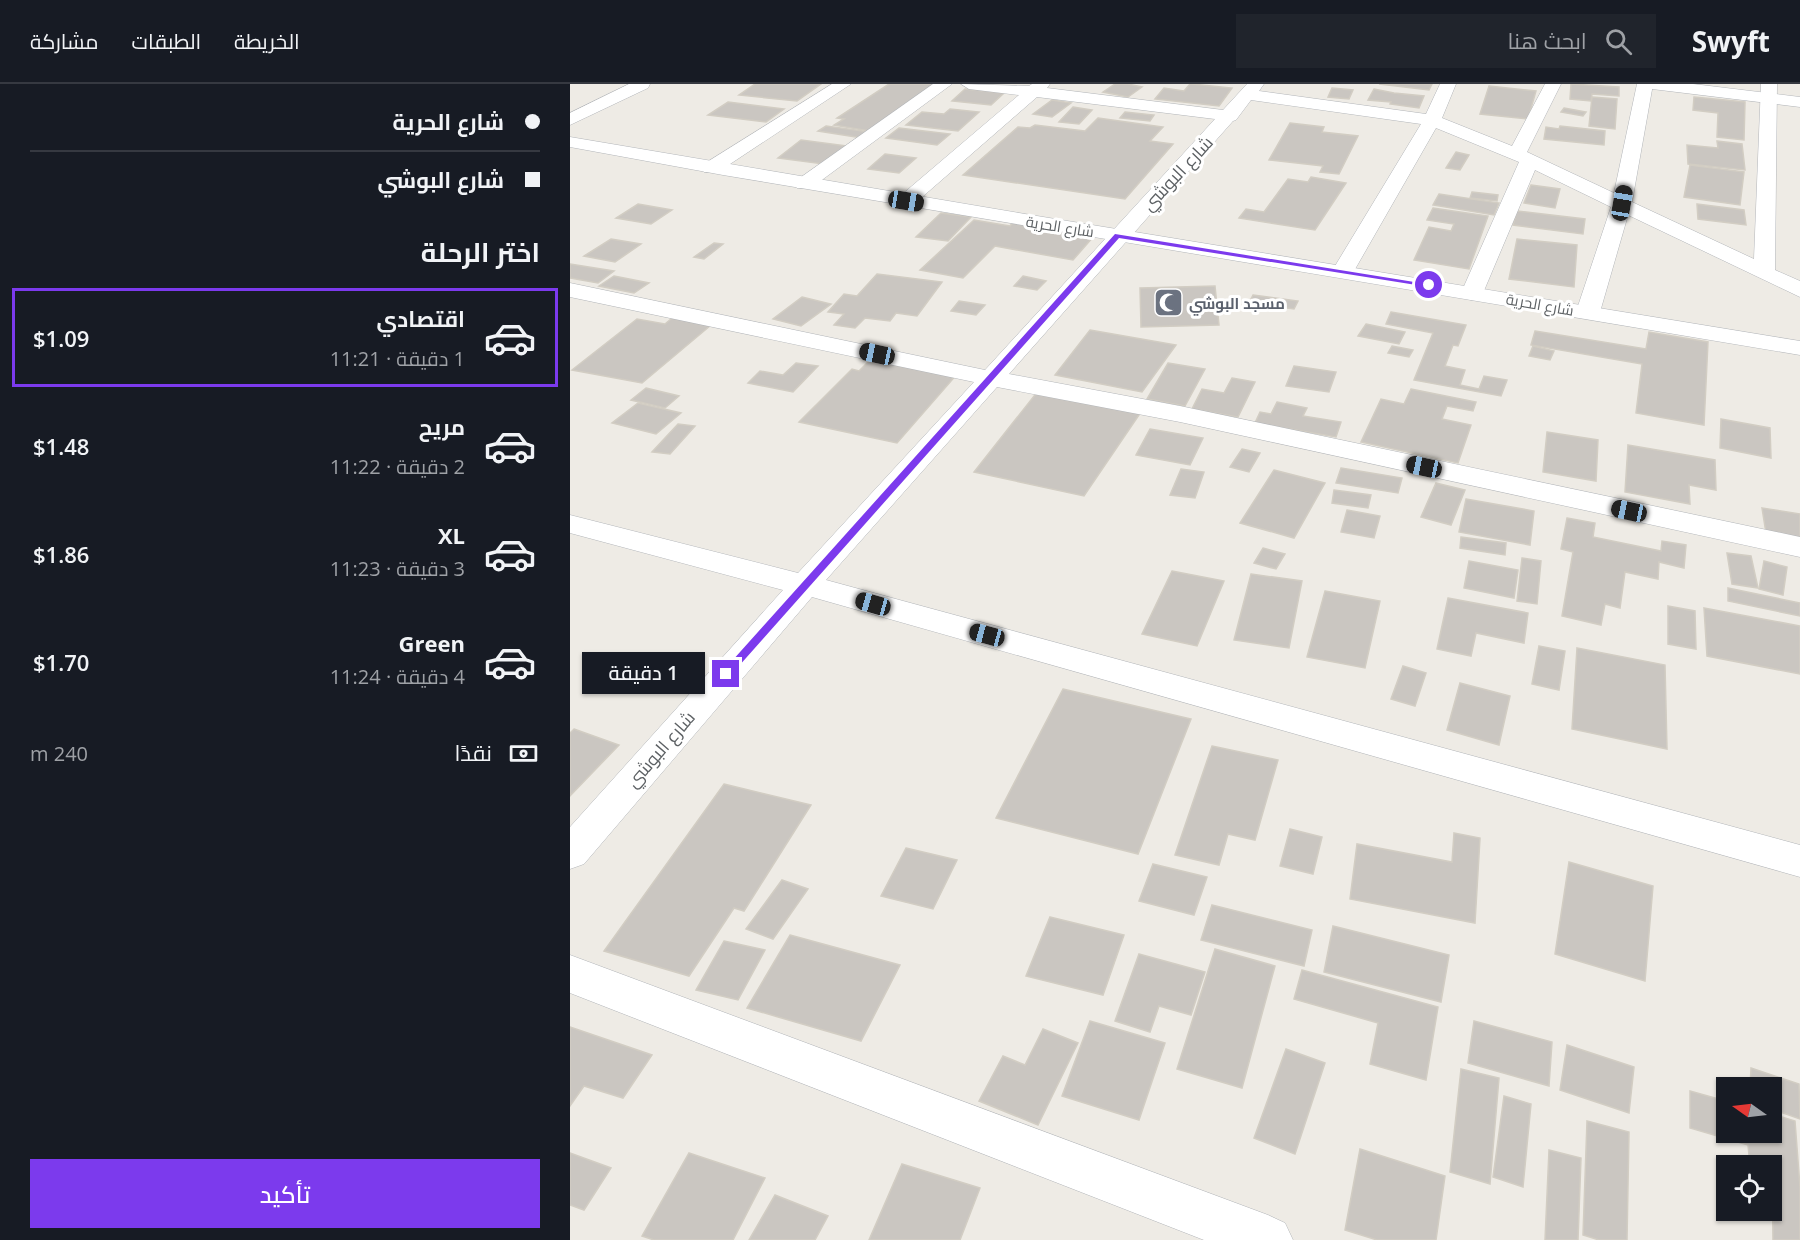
<!DOCTYPE html>
<html lang="ar">
<head>
<meta charset="utf-8">
<style>
	:root { --surface:#171b24; --page:#20242c; --text:#f1f3f6; --muted:#9ea1a6; --line:#363941; --accent:#7c3aed }
	body { margin:0; font-family:"Open Sans",Cairo,sans-serif; background:var(--page); color:var(--text); direction:rtl; height:100vh; display:flex; flex-direction:column; font-size:22px; white-space:nowrap }
	* { box-sizing:border-box; margin:0 }
	p { font-size:20px; color:var(--muted) }
	.icon { flex:none; width:33px; height:33px; fill:none; stroke:currentColor; stroke-width:2; stroke-linecap:round; stroke-linejoin:round }
	.map { position:relative; flex:1; overflow:hidden; direction:ltr }
	.panel { display:flex; flex-direction:column; background:var(--surface); width:570px }
	.panel>* { flex:none }
	.hud { display:grid; align-content:center; height:132px; padding:0 30px; background:var(--surface) }
	.needle { width:39px; rotate:284deg }
	.tools { position:absolute; left:1146px; top:993px; display:grid; gap:12px }
	.tools a { display:grid; place-items:center; width:66px; height:66px; border-radius:0px; background:var(--surface); box-shadow:0 2px 4px #0004; font-size:30px }
	.end { position:absolute; width:27px; height:27px; margin:-14px; border:8px solid #7c3aed; background:#fff; box-shadow:0 0 0 3px #fff }
	.from { border-radius:50% }
	.bubble { position:absolute; height:42px; border-radius:0px; background:var(--surface); box-shadow:0 2px 4px #0004; font-size:20px; font-weight:600; line-height:42px; text-align:center; direction:rtl }
	.car { position:absolute; width:18px; height:36px; margin:-18px -9px; border-radius:8px; box-shadow:0 0 4px 2px #0007; background:linear-gradient(#222 24%,#8ab4d8 0 40%,#222 0 76%,#8ab4d8 0 86%,#222 0) }
	.hud b { display:flex; align-items:center; gap:21px; height:57px; font-size:22px }
	.hud b+b { border-top:2px solid var(--line) }
	.hud i { width:15px; height:15px; background:var(--text) }
	ul { padding:0; list-style:none }
	li { display:flex; align-items:center; gap:18px; height:99px; margin:0 12px 9px; padding:0 18px; border:3px solid transparent; border-radius:0px }
	li div { flex:1 }
	li b { display:block; font-size:22px }
	li em { font-style:normal; font-weight:600 }
	li.selected { border-color:var(--accent) }
	li>.icon { width:54px; height:54px; stroke-width:1.5 }
	h2 { padding:0 30px; font-size:27px; line-height:72px }
	.pay { display:flex; align-items:center; gap:15px; height:66px; padding:0 30px; font-size:22px }
	.pay p { margin-inline-start:auto }
	.cta { display:flex; gap:12px; margin-top:auto; padding:12px 30px }
	.cta a { flex:1; height:69px; border-radius:0px; background:var(--accent); color:#fff; font-size:24px; font-weight:600; line-height:69px; text-align:center }
	header { display:flex; align-items:center; gap:36px; box-sizing:border-box; height:84px; padding:0 30px; background:var(--surface); border-bottom:2px solid var(--line) }
	header strong { font-size:28px }
	nav { display:flex; gap:33px; margin-inline-start:auto; font-size:21px }
	.search { width:420px; height:54px; background:var(--page); display:flex; align-items:center; gap:15px; box-sizing:border-box; padding:0 21px; border-radius:0px; color:var(--muted); font-size:22px }
	main { display:flex; flex:1; min-height:0 }
	.map>svg:first-child { display:block }
	.building { fill:#cac6c1; stroke:#d2cdc3; stroke-width:1.5 }
	.lines { fill:none; stroke-linecap:round; stroke-linejoin:round }
	.minor-casing { stroke:#b2b5b9; stroke-width:1 }
	.tertiary-casing { stroke:#b2b5b9; stroke-width:1 }
	.minor { fill:#fff; fill-rule:evenodd }
	.tertiary { fill:#fff; fill-rule:evenodd }
	.route { fill:#7c3aed }
	.labels { text-anchor:middle; dominant-baseline:central; stroke-width:6; stroke-linejoin:round; paint-order:stroke }
	.far-street-label { font-size:15px; fill:#5d6164; stroke:#fff }
	.far-worship-label { font-size:15px; font-weight:bold; fill:#5b616d; stroke:#fff; text-anchor:start }
	.street-label { font-size:18px; fill:#5d6164; stroke:#fff }
</style>
</head>
<body>
<header>
<strong>Swyft</strong>
<div class="search"><svg class="icon" aria-label="search" viewBox="0 0 24 24"><circle cx="10" cy="10" r="6"/><path d="M15 15l6 6"/></svg>ابحث هنا</div>
<nav><a>الخريطة</a><a>الطبقات</a><a>مشاركة</a></nav>
</header>
<main>
<div class="map">
<svg width="1230" height="1156" viewBox="0 0 1230 1156">
	<rect width="100%" height="100%" fill="#eeebe5"/>
	<!-- building -->
	<g class="building">
		<polygon points="185,0 251,0 227,17 169,11"/>
		<polygon points="319,0 368,0 299,47 264,41 274,35 267,34"/>
		<polygon points="545,0 558,0 572,3 558,13 533,8"/>
		<polygon points="620,0 622,0 662,4 649,22 585,15 594,4 614,7"/>
		<polygon points="809,0 862,0 859,6"/>
		<polygon points="1001,0 1049,3 1049,12 1022,10 1021,17 1000,15"/>
		<polygon points="919,2 966,7 958,35 910,30"/>
		<polygon points="762,4 783,6 779,15 758,13"/>
		<polygon points="395,5 434,9 421,21 382,17"/>
		<polygon points="804,5 824,9 854,12 849,24 820,20 821,18 798,16"/>
		<polygon points="1022,13 1047,15 1045,45 1019,42"/>
		<polygon points="1124,13 1175,18 1174,56 1147,53 1148,29 1123,26"/>
		<polygon points="482,16 501,19 482,33 463,30"/>
		<polygon points="158,18 214,25 196,38 138,31"/>
		<polygon points="503,23 522,26 509,40 489,38"/>
		<polygon points="994,24 1016,28 1013,32 991,28"/>
		<polygon points="380,25 409,28 388,47 336,41 352,28 374,30"/>
		<polygon points="555,28 584,31 580,37 550,34"/>
		<polygon points="528,34 593,43 580,57 603,60 555,115 393,91 448,43 460,44 465,41 515,47"/>
		<polygon points="720,39 754,43 752,48 788,52 769,90 750,88 753,82 699,76"/>
		<polygon points="256,42 300,48 292,54 248,47"/>
		<polygon points="990,42 1035,47 1034,61 974,55 976,43 989,45"/>
		<polygon points="329,44 380,50 367,61 316,54"/>
		<polygon points="231,56 277,62 254,80 208,74"/>
		<polygon points="1147,57 1172,60 1175,86 1118,80 1117,61 1148,64"/>
		<polygon points="886,68 899,71 890,86 876,84"/>
		<polygon points="315,70 346,74 329,89 298,85"/>
		<polygon points="1120,81 1174,88 1170,121 1114,113"/>
		<polygon points="741,93 776,99 745,146 669,134 676,125 694,128 718,95 738,98"/>
		<polygon points="961,101 990,105 985,124 954,119"/>
		<polygon points="902,108 928,111 927,117 900,114"/>
		<polygon points="869,110 929,119 924,131 863,121"/>
		<polygon points="68,120 102,126 81,140 46,134"/>
		<polygon points="1127,120 1174,126 1176,141 1128,135"/>
		<polygon points="863,124 918,132 899,185 844,176 859,143 881,147 884,140 857,136"/>
		<polygon points="947,127 1015,135 1013,150 943,141"/>
		<polygon points="371,129 401,133 378,157 346,153"/>
		<polygon points="404,136 440,142 443,138 524,152 503,176 425,162 393,194 350,186"/>
		<polygon points="41,155 71,160 45,178 14,172"/>
		<polygon points="947,155 1007,161 1004,203 939,195"/>
		<polygon points="144,159 153,160 134,175 124,173"/>
		<polygon points="0,180 44,187 28,199 0,194"/>
		<polygon points="307,190 372,198 347,232 326,229 320,237 295,234 285,244 264,241 274,230 258,228 274,210 287,212"/>
		<polygon points="44,192 79,199 64,209 29,202"/>
		<polygon points="453,192 476,197 467,206 444,202"/>
		<polygon points="645,202 649,241 571,243 570,204"/>
		<polygon points="683,211 728,217 724,225 679,219"/>
		<polygon points="232,213 261,220 231,242 203,235"/>
		<polygon points="389,217 415,221 406,231 381,227"/>
		<polygon points="821,228 896,241 888,262 883,261 875,282 895,286 890,301 909,305 914,292 937,296 931,312 844,296 863,249 816,240"/>
		<polygon points="108,229 147,236 72,299 2,286 67,235 95,240"/>
		<polygon points="796,240 835,248 829,260 788,252"/>
		<polygon points="520,246 606,261 572,308 485,291"/>
		<polygon points="965,247 1076,265 1079,248 1138,258 1134,341 1066,329 1072,280 961,261"/>
		<polygon points="822,262 843,266 839,273 818,269"/>
		<polygon points="963,262 984,267 980,276 959,272"/>
		<polygon points="304,272 388,289 327,359 229,338 282,285 289,287"/>
		<polygon points="226,279 248,282 223,308 178,299 190,287 213,291"/>
		<polygon points="598,279 635,285 615,322 577,315"/>
		<polygon points="724,282 766,288 759,308 716,302"/>
		<polygon points="662,294 685,298 668,333 622,325 632,305 654,309"/>
		<polygon points="76,304 109,312 95,324 61,316"/>
		<polygon points="841,305 906,318 903,327 877,322 872,335 901,341 888,379 791,358 811,315 834,320"/>
		<polygon points="468,307 571,328 514,412 404,388"/>
		<polygon points="707,318 737,324 733,332 771,338 766,353 685,339 690,328 701,330"/>
		<polygon points="68,319 111,329 86,350 42,339"/>
		<polygon points="1151,335 1200,344 1201,374 1150,364"/>
		<polygon points="108,340 125,342 100,370 82,368"/>
		<polygon points="580,345 633,354 620,381 566,371"/>
		<polygon points="977,348 1028,356 1026,397 973,388"/>
		<polygon points="1058,361 1145,376 1146,406 1119,401 1120,420 1055,408"/>
		<polygon points="672,365 690,369 679,388 660,383"/>
		<polygon points="771,384 832,394 828,409 766,399"/>
		<polygon points="611,385 634,388 625,414 600,411"/>
		<polygon points="704,386 755,399 724,454 670,439"/>
		<polygon points="866,399 895,406 881,441 851,433"/>
		<polygon points="764,406 801,411 798,424 762,419"/>
		<polygon points="896,415 964,427 960,461 889,448"/>
		<polygon points="1192,424 1230,430 1230,454 1196,449"/>
		<polygon points="777,426 810,432 804,454 771,448"/>
		<polygon points="997,434 1025,439 1023,453 1091,467 1092,457 1116,461 1114,484 1089,478 1088,495 1055,488 1050,524 1035,520 1031,541 992,532 1003,468 991,465"/>
		<polygon points="891,453 936,459 935,471 890,464"/>
		<polygon points="693,464 715,470 706,485 684,479"/>
		<polygon points="1157,469 1181,472 1188,504 1162,500"/>
		<polygon points="952,474 971,477 967,520 947,517"/>
		<polygon points="899,477 948,486 944,514 894,504"/>
		<polygon points="1194,477 1217,483 1213,511 1189,505"/>
		<polygon points="602,487 654,497 627,562 572,550"/>
		<polygon points="681,490 732,497 719,564 664,556"/>
		<polygon points="1158,504 1230,519 1230,532 1158,517"/>
		<polygon points="755,507 810,517 795,584 737,573"/>
		<polygon points="878,514 958,529 954,559 906,549 901,572 867,565"/>
		<polygon points="1098,522 1125,527 1126,565 1098,560"/>
		<polygon points="1134,524 1230,542 1230,590 1137,572"/>
		<polygon points="969,562 995,567 989,606 962,600"/>
		<polygon points="1007,564 1095,581 1097,665 1002,645"/>
		<polygon points="833,582 856,589 845,622 821,615"/>
		<polygon points="890,599 940,612 929,661 877,646"/>
		<polygon points="493,605 621,635 568,770 426,734"/>
		<polygon points="4,645 49,661 0,712 0,649"/>
		<polygon points="642,662 708,676 685,756 658,750 649,781 605,771"/>
		<polygon points="154,700 241,721 174,827 164,824 119,892 34,867"/>
		<polygon points="720,745 752,753 743,790 710,782"/>
		<polygon points="884,749 910,754 905,839 780,815 787,760 882,778"/>
		<polygon points="336,764 387,776 363,825 311,812"/>
		<polygon points="999,778 1083,802 1075,897 985,870"/>
		<polygon points="583,780 637,793 624,831 569,817"/>
		<polygon points="212,796 238,805 203,855 176,845"/>
		<polygon points="642,821 742,846 734,882 631,856"/>
		<polygon points="480,833 554,851 533,911 456,892"/>
		<polygon points="763,842 879,871 871,918 754,888"/>
		<polygon points="220,851 330,881 291,957 177,924"/>
		<polygon points="154,857 195,866 168,916 126,906"/>
		<polygon points="645,865 705,882 672,1004 607,985"/>
		<polygon points="569,870 635,888 621,931 589,922 580,948 545,937"/>
		<polygon points="732,886 868,923 856,996 800,980 808,939 724,915"/>
		<polygon points="520,937 595,959 569,1036 492,1012"/>
		<polygon points="904,937 982,958 979,1002 898,979"/>
		<polygon points="0,943 82,971 53,1014 14,1002 0,1022"/>
		<polygon points="473,945 508,959 468,1041 409,1017 433,972 455,981"/>
		<polygon points="997,961 1064,983 1059,1029 990,1006"/>
		<polygon points="716,965 755,979 725,1070 684,1054"/>
		<polygon points="1181,984 1229,1000 1230,1035 1202,1025 1202,1004 1180,1004"/>
		<polygon points="891,985 929,994 920,1100 880,1088"/>
		<polygon points="1120,1007 1156,1017 1156,1048 1202,1048 1202,1030 1225,1037 1230,1103 1230,1156 1203,1156 1202,1082 1180,1082 1178,1061 1120,1044"/>
		<polygon points="934,1012 961,1020 953,1103 923,1093"/>
		<polygon points="1017,1037 1059,1048 1057,1156 1029,1156 1013,1151"/>
		<polygon points="790,1065 875,1092 866,1156 807,1156 775,1146"/>
		<polygon points="979,1066 1011,1074 1008,1156 975,1156"/>
		<polygon points="0,1069 41,1084 14,1126 0,1121"/>
		<polygon points="119,1069 195,1094 163,1156 84,1156 72,1152"/>
		<polygon points="332,1080 410,1104 390,1156 299,1156"/>
		<polygon points="205,1111 258,1132 245,1156 179,1156"/>
	</g>
	<g class="lines">
		<defs>
			<g id="minor">
				<polygon points="59,0 80,0 78,4 0,41 0,29"/>
				<polygon points="262,0 281,0 148,88 134,88 132,84 134,80"/>
				<polygon points="363,0 382,0 241,104 227,104 224,100 227,96"/>
				<polygon points="391,0 459,2 462,0 480,0 477,4 653,26 677,0 694,0 689,7 856,30 870,0 886,0 872,34 942,62 975,0 991,0 957,68 1044,109 1067,0 1083,0 1062,118 1184,175 1191,0 1207,0 1205,186 1230,197 1230,213 1058,131 1030,228 1026,233 1018,235 1010,233 1006,228 1041,123 965,86 913,209 910,214 902,216 894,214 891,209 949,78 866,44 784,187 781,192 773,194 765,192 762,187 851,40 681,16 666,36 663,37 439,290 610,322 1230,453 1230,473 610,338 427,303 256,496 1230,761 1230,793 242,513 14,780 0,785 0,743 213,506 0,449 0,431 228,489 404,298 0,213 0,199 415,286 645,35 467,13 343,121 329,121 326,117 329,113 449,11 399,5"/>
				<polygon points="0,871 698,1131 715,1139 723,1156 634,1156 0,909"/>
			</g>
			<g id="tertiary">
				<polygon points="1074,0 1123,0 1230,13 1230,23 1082,5"/>
				<polygon points="0,53 461,131 1230,257 1230,271 153,91 0,63"/>
			</g>
		</defs>
		<!-- minor casing -->
		<use href="#minor" class="minor-casing"/>
		<!-- tertiary casing -->
		<use href="#tertiary" class="tertiary-casing"/>
		<!-- minor -->
		<use href="#minor" class="minor"/>
		<!-- tertiary -->
		<use href="#tertiary" class="tertiary"/>
	</g>
	<!-- route -->
	<polygon class="route" points="545,150 863,201 859,203 549,154 160,592 153,592 153,587"/>
	<!-- icons -->
	<defs>
		<symbol id="mosque-square" viewBox="-11 -11 22 22"><rect x="-9" y="-9" width="18" height="18" rx="4" fill="#6b7280" stroke="#fff"/><path d="M3.5-4.9A6 6 0 1 0 3.5 4.9A5 5 0 1 1 3.5-4.9Z" fill="#fff"/></symbol>
	</defs>
	<g fill-rule="evenodd">
		<use href="#mosque-square" x="582" y="202" width="33" height="33"/>
	</g>
	<g class="labels">
		<!-- far-street labels -->
		<g class="far-street-label">
			<text transform="translate(490 142) rotate(9)">شارع الحرية</text>
			<text transform="translate(970 220) rotate(10)">شارع الحرية</text>
		</g>
		<!-- far-worship labels -->
		<g class="far-worship-label">
			<text x="619" y="219">مسجد البوشي</text>
		</g>
		<!-- street labels -->
		<g class="street-label">
			<text transform="translate(607 89) rotate(-47)">شارع البوشي</text>
			<text transform="translate(90 665) rotate(-49)">شارع البوشي</text>
		</g>
	</g>
</svg>
<div class="tools">
<a><svg class="needle" viewBox="-14 -14 28 28"><path d="M0-13l5 13h-10z" fill="#e53935"/><path d="M0 13l5-13h-10z" fill="#9ea1a6"/></svg></a>
<a><svg class="icon" aria-label="locate" viewBox="0 0 24 24"><circle cx="12" cy="12" r="6"/><path d="M12 2v4M12 18v4M2 12h4M18 12h4"/></svg></a>
</div>
<i class="end from" style="left:859px;top:201px"></i>
<i class="end" style="left:156px;top:590px"></i>
<div class="bubble" style="left:12px;top:568px;width:123px">1 دقيقة</div>
<i class="car" style="left:336px;top:117px;rotate:99deg"></i>
<i class="car" style="left:1052px;top:119px;rotate:10deg"></i>
<i class="car" style="left:307px;top:270px;rotate:282deg"></i>
<i class="car" style="left:854px;top:383px;rotate:282deg"></i>
<i class="car" style="left:1059px;top:427px;rotate:282deg"></i>
<i class="car" style="left:303px;top:520px;rotate:286deg"></i>
<i class="car" style="left:417px;top:551px;rotate:285deg"></i>
</div>
<section class="panel">
<div class="hud">
<b><i class="from"></i>شارع الحرية</b>
<b><i></i>شارع البوشي</b>
</div>
<h2>اختر الرحلة</h2>
<ul>
<li class="selected"><svg class="icon" aria-label="car" viewBox="0 0 24 24"><path d="M5 17H2v-5l4-1 3-4h7l3 4 3 1v5h-3M9 17h6M6 11h13"/><circle cx="7" cy="17" r="2"/><circle cx="17" cy="17" r="2"/></svg><div><b>اقتصادي</b><p>1 دقيقة · 11:21</p></div><em>$1.09</em></li>
<li><svg class="icon" aria-label="car" viewBox="0 0 24 24"><path d="M5 17H2v-5l4-1 3-4h7l3 4 3 1v5h-3M9 17h6M6 11h13"/><circle cx="7" cy="17" r="2"/><circle cx="17" cy="17" r="2"/></svg><div><b>مريح</b><p>2 دقيقة · 11:22</p></div><em>$1.48</em></li>
<li><svg class="icon" aria-label="car" viewBox="0 0 24 24"><path d="M5 17H2v-5l4-1 3-4h7l3 4 3 1v5h-3M9 17h6M6 11h13"/><circle cx="7" cy="17" r="2"/><circle cx="17" cy="17" r="2"/></svg><div><b>XL</b><p>3 دقيقة · 11:23</p></div><em>$1.86</em></li>
<li><svg class="icon" aria-label="car" viewBox="0 0 24 24"><path d="M5 17H2v-5l4-1 3-4h7l3 4 3 1v5h-3M9 17h6M6 11h13"/><circle cx="7" cy="17" r="2"/><circle cx="17" cy="17" r="2"/></svg><div><b>Green</b><p>4 دقيقة · 11:24</p></div><em>$1.70</em></li>
</ul>
<div class="pay"><svg class="icon" aria-label="cash" viewBox="0 0 24 24"><path d="M3 7h18v10H3z"/><circle cx="12" cy="12" r="2"/></svg>نقدًا<p>240 m</p></div>
<div class="cta"><a>تأكيد</a></div>
</section>
</main>
</body>
</html>
